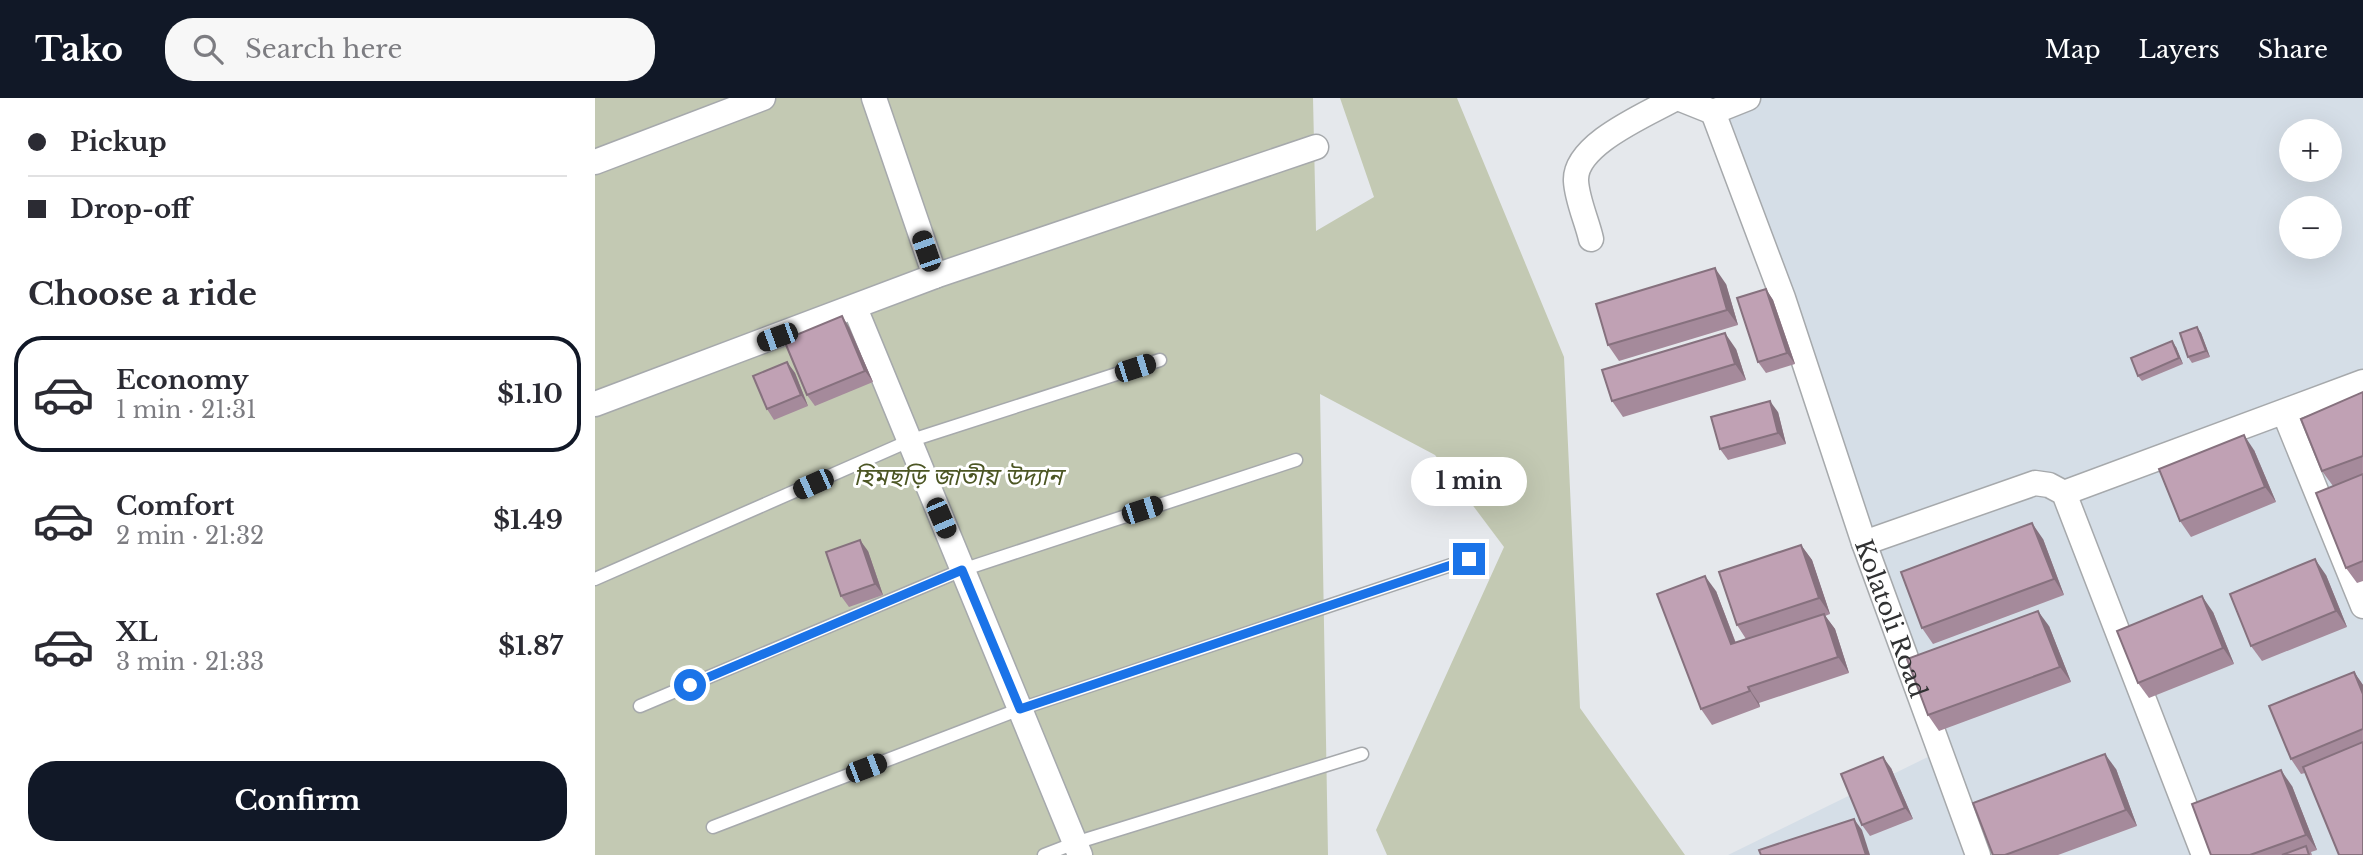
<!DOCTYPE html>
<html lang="en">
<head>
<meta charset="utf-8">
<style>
	:root { --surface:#fff; --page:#f7f7f7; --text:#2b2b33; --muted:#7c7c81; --line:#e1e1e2; --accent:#111827 }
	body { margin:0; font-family:"Libre Baskerville","Noto Sans Bengali",serif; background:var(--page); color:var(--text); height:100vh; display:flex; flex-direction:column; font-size:26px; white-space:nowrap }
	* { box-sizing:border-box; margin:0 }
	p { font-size:23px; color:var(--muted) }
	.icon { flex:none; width:38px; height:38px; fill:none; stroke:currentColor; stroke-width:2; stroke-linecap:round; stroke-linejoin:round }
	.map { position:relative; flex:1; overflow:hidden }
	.sheet { display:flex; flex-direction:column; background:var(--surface); width:595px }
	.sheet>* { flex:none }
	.banner { display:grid; align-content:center; height:154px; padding:0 28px; background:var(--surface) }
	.buttons { position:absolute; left:1684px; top:21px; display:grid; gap:14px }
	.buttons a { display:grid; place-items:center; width:63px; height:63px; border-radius:50%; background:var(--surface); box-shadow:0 7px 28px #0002; font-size:35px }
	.end { position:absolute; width:32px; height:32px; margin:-16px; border:9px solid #1a73e8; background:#fff; box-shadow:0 0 0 4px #fff }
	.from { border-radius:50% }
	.bubble { position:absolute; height:49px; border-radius:24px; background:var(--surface); box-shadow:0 7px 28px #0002; font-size:23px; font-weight:700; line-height:49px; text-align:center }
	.car { position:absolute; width:21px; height:42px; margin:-21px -10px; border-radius:9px; box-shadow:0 0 5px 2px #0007; background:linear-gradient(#222 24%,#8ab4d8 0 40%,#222 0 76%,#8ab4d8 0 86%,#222 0) }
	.banner b { display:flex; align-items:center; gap:24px; height:66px; font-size:26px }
	.banner b+b { border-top:2px solid var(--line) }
	.banner i { width:18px; height:18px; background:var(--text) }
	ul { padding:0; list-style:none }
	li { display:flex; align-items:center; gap:21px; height:116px; margin:0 14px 10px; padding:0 14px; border:4px solid transparent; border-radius:28px }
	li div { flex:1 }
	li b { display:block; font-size:26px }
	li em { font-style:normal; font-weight:700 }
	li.on { border-color:var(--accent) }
	li>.icon { width:63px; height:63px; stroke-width:1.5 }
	h2 { padding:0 28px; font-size:32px; line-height:84px }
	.action { display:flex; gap:14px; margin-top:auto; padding:14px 28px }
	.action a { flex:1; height:80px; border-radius:28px; background:var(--accent); color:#fff; font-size:28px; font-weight:700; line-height:80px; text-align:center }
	header { display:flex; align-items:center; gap:42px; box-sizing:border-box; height:98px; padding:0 35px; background:var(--accent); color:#fff }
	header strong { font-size:33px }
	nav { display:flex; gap:38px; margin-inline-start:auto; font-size:24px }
	.search { width:490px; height:63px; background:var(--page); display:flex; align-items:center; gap:18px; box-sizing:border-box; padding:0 24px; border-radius:28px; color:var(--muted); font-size:26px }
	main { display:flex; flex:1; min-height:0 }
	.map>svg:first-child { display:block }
	.built { fill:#d5dee7; fill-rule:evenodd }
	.green { fill:#c3c9b3 }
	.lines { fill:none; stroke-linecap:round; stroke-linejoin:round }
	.lane-casing { stroke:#a6a9ac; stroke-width:15 }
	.street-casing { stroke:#a6a9ac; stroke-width:27 }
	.lane { stroke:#fff; stroke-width:12 }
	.street { stroke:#fff; stroke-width:24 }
	.wall { fill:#a58a9b }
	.shaded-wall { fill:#86717e }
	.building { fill:#c0a1b4; stroke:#86717e; stroke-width:2 }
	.route { stroke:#1a73e8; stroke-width:9 }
	.labels { text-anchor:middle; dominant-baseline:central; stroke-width:6; stroke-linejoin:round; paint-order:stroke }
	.park-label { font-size:24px; font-style:italic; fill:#4c5624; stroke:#fff }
	.street-label { font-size:24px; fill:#303132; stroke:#fff }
</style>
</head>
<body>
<header>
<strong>Tako</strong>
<div class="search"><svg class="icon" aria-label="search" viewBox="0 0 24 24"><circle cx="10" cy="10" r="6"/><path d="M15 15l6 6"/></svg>Search here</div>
<nav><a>Map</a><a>Layers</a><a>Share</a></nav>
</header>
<main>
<section class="sheet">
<div class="banner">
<b><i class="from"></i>Pickup</b>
<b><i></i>Drop-off</b>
</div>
<h2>Choose a ride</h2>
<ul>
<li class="on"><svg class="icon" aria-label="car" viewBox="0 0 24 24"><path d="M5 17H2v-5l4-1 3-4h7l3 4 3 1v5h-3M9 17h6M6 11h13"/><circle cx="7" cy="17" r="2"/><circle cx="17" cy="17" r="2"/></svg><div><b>Economy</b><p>1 min · 21:31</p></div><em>$1.10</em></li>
<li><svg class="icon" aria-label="car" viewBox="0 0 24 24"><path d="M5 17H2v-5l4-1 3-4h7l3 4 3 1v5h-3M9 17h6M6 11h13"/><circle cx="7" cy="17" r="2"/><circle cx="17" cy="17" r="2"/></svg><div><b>Comfort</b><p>2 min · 21:32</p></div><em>$1.49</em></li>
<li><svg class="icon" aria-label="car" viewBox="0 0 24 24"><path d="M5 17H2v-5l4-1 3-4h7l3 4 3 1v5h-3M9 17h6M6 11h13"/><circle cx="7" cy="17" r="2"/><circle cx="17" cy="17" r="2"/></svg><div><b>XL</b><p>3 min · 21:33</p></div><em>$1.87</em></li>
</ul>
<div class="action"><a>Confirm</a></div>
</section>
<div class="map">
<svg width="1768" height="757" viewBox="0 0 1768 757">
	<rect width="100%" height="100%" fill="#e5e8ec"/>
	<!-- built -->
	<path class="built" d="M 1076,0 L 1768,0 L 1768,757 L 1133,757 L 1343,654 L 1128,36 ZM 1696,33 L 1734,33 L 1734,72 L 1696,72 ZM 1696,110 L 1734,110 L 1734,149 L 1696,149 Z"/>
	<!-- green -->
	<polygon class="green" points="0,0 718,0 721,133 779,99 745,0 862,0 969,259 985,610 1090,757 792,757 781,732 909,449 840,357 725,296 733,757 0,757"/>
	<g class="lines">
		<defs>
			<g id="lane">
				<polyline points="0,481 314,343 565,262"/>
				<polyline points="45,608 367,472 701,362"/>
				<polyline points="118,729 425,611 874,461"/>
				<polyline points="449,757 480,745 767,656"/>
			</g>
			<g id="street">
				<polyline points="279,0 340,178"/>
				<polyline points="1083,0 1118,14 1153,0"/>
				<path id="s1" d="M 1118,14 L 1188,200 L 1269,445 L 1383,757"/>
				<polyline points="0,64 168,0"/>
				<path d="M 996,141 C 992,123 982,102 981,83 C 979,46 1053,16 1081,0"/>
				<polyline points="260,210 485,757"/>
				<polyline points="0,306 340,178 721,49"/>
				<polyline points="1689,314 1768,508"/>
				<polyline points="1469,395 1768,284"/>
				<polyline points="1269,445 1440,385 1454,387 1469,395 1609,757"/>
			</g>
		</defs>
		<!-- lane casing -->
		<use href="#lane" class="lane-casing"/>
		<!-- street casing -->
		<use href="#street" class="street-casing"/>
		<!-- lane -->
		<use href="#lane" class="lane"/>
		<!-- street -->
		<use href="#street" class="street"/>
	</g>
	<!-- wall -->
	<g class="wall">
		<polygon points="1131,186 1143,227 1024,263 1013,247"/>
		<polygon points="1171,191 1178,202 1200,266 1171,275 1163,264"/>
		<polygon points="254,229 278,284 220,308 212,297"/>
		<polygon points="1602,229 1606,235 1615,259 1597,265 1593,259"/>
		<polygon points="1581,249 1588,266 1547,283 1543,278"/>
		<polygon points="1141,251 1151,282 1028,319 1017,303"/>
		<polygon points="192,264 200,275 213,308 179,322 172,311"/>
		<polygon points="1768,294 1768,483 1762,485 1751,470 1738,388 1727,373"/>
		<polygon points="1183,314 1191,346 1133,362 1125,351"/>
		<polygon points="1659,352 1681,404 1596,439 1585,423"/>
		<polygon points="1448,441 1469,497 1338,546 1327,530"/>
		<polygon points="1206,447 1217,462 1235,516 1230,518 1240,531 1254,575 1164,605 1165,609 1117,627 1106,611 1121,493 1141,545 1151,541 1142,527"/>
		<polygon points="273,453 288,497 254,509 246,498"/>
		<polygon points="1731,477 1752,529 1667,563 1656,548"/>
		<polygon points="1618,514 1639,566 1554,600 1543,585"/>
		<polygon points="1454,528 1476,584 1344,633 1333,617"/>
		<polygon points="1759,574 1768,587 1768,757 1710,675 1706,676 1696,661"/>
		<polygon points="1296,670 1318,721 1275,738 1267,727"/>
		<polygon points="1521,671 1542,728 1463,757 1398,757"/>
		<polygon points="1697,688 1722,752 1716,754 1717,757 1616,757"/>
	</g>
	<!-- shaded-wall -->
	<g class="shaded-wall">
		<polygon points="1120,170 1131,186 1143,227 1132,212"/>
		<polygon points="1171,191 1178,202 1200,266 1192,255"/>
		<polygon points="247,218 254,229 278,284 270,273"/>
		<polygon points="1602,229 1606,235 1615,259 1611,253"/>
		<polygon points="1130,235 1141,251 1151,282 1140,266"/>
		<polygon points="1577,243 1581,249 1588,266 1584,260"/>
		<polygon points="192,264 200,275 213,308 206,297"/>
		<polygon points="1175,303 1183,314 1191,346 1183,335"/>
		<polygon points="1649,337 1659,352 1681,404 1670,389"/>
		<polygon points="1437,425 1448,441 1469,497 1459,481"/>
		<polygon points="265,442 273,453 288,497 280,486"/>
		<polygon points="1206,447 1217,462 1235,516 1224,500"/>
		<polygon points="1720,461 1731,477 1752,529 1741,513"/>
		<polygon points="1110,478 1121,493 1147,562 1136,546"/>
		<polygon points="1607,498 1618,514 1639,566 1628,550"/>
		<polygon points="1443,513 1454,528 1476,584 1465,569"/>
		<polygon points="1229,516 1240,531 1254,575 1243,559"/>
		<polygon points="1759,574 1768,587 1768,596"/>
		<polygon points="1153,589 1164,605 1165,609 1155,593"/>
		<polygon points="1510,656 1521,671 1542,728 1531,712"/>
		<polygon points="1288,659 1296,670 1318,721 1310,710"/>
		<polygon points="1686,672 1697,688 1722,752 1711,737"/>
		<polygon points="1259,721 1267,732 1275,757 1271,757"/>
	</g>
	<!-- building -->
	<g class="building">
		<polygon points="1120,170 1132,212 1013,247 1001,206"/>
		<polygon points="1171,191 1192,255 1163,264 1142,200"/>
		<polygon points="247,218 270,273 212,297 189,242"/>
		<polygon points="1602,229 1611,253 1593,259 1585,235"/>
		<polygon points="1130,235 1140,266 1017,303 1007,272"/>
		<polygon points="1577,243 1584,260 1543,278 1536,260"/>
		<polygon points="192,264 206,297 172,311 158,278"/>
		<polygon points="1768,294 1768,358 1727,373 1706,321"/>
		<polygon points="1175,303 1183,335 1125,351 1116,319"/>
		<polygon points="1649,337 1670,389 1585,423 1564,371"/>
		<polygon points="1768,376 1768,463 1751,470 1721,395"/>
		<polygon points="1437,425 1459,481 1327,530 1306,474"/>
		<polygon points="265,442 280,486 246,498 231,454"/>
		<polygon points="1206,447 1224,500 1142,527 1124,474"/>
		<polygon points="1720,461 1741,513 1656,548 1635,496"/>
		<polygon points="1110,478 1136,546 1229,516 1243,559 1153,589 1155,593 1106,611 1062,496"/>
		<polygon points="1607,498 1628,550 1543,585 1522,533"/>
		<polygon points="1443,513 1465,569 1333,617 1312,561"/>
		<polygon points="1759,574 1768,596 1768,631 1696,661 1674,608"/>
		<polygon points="1768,644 1768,757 1744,757 1708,669"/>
		<polygon points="1510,656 1531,712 1410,757 1398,757 1378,705"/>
		<polygon points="1288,659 1310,710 1267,727 1246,676"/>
		<polygon points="1686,672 1711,737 1655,757 1616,757 1597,706"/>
		<polygon points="1259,721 1271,757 1166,757 1164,752"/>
		<polygon points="1711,748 1714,757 1687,757"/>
	</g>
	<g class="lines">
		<!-- route -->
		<polyline class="route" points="95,587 367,472 425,611 874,461"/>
	</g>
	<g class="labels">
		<!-- park labels -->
		<g class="park-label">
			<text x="363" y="378">হিমছড়ি জাতীয় উদ্যান</text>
		</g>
		<!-- street labels -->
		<g class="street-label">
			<text stroke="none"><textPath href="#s1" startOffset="537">Kolatoli Road</textPath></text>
		</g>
	</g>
</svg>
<div class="buttons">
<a>+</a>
<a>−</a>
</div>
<i class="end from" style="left:95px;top:587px"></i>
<i class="end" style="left:874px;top:461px"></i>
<div class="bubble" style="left:816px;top:359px;width:116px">1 min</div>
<i class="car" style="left:331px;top:153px;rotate:341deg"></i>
<i class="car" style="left:182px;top:239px;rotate:250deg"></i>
<i class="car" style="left:540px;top:270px;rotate:72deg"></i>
<i class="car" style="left:218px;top:386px;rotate:246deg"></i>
<i class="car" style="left:547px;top:412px;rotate:72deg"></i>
<i class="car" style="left:346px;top:420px;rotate:157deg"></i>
<i class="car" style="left:271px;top:670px;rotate:69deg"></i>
</div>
</main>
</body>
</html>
